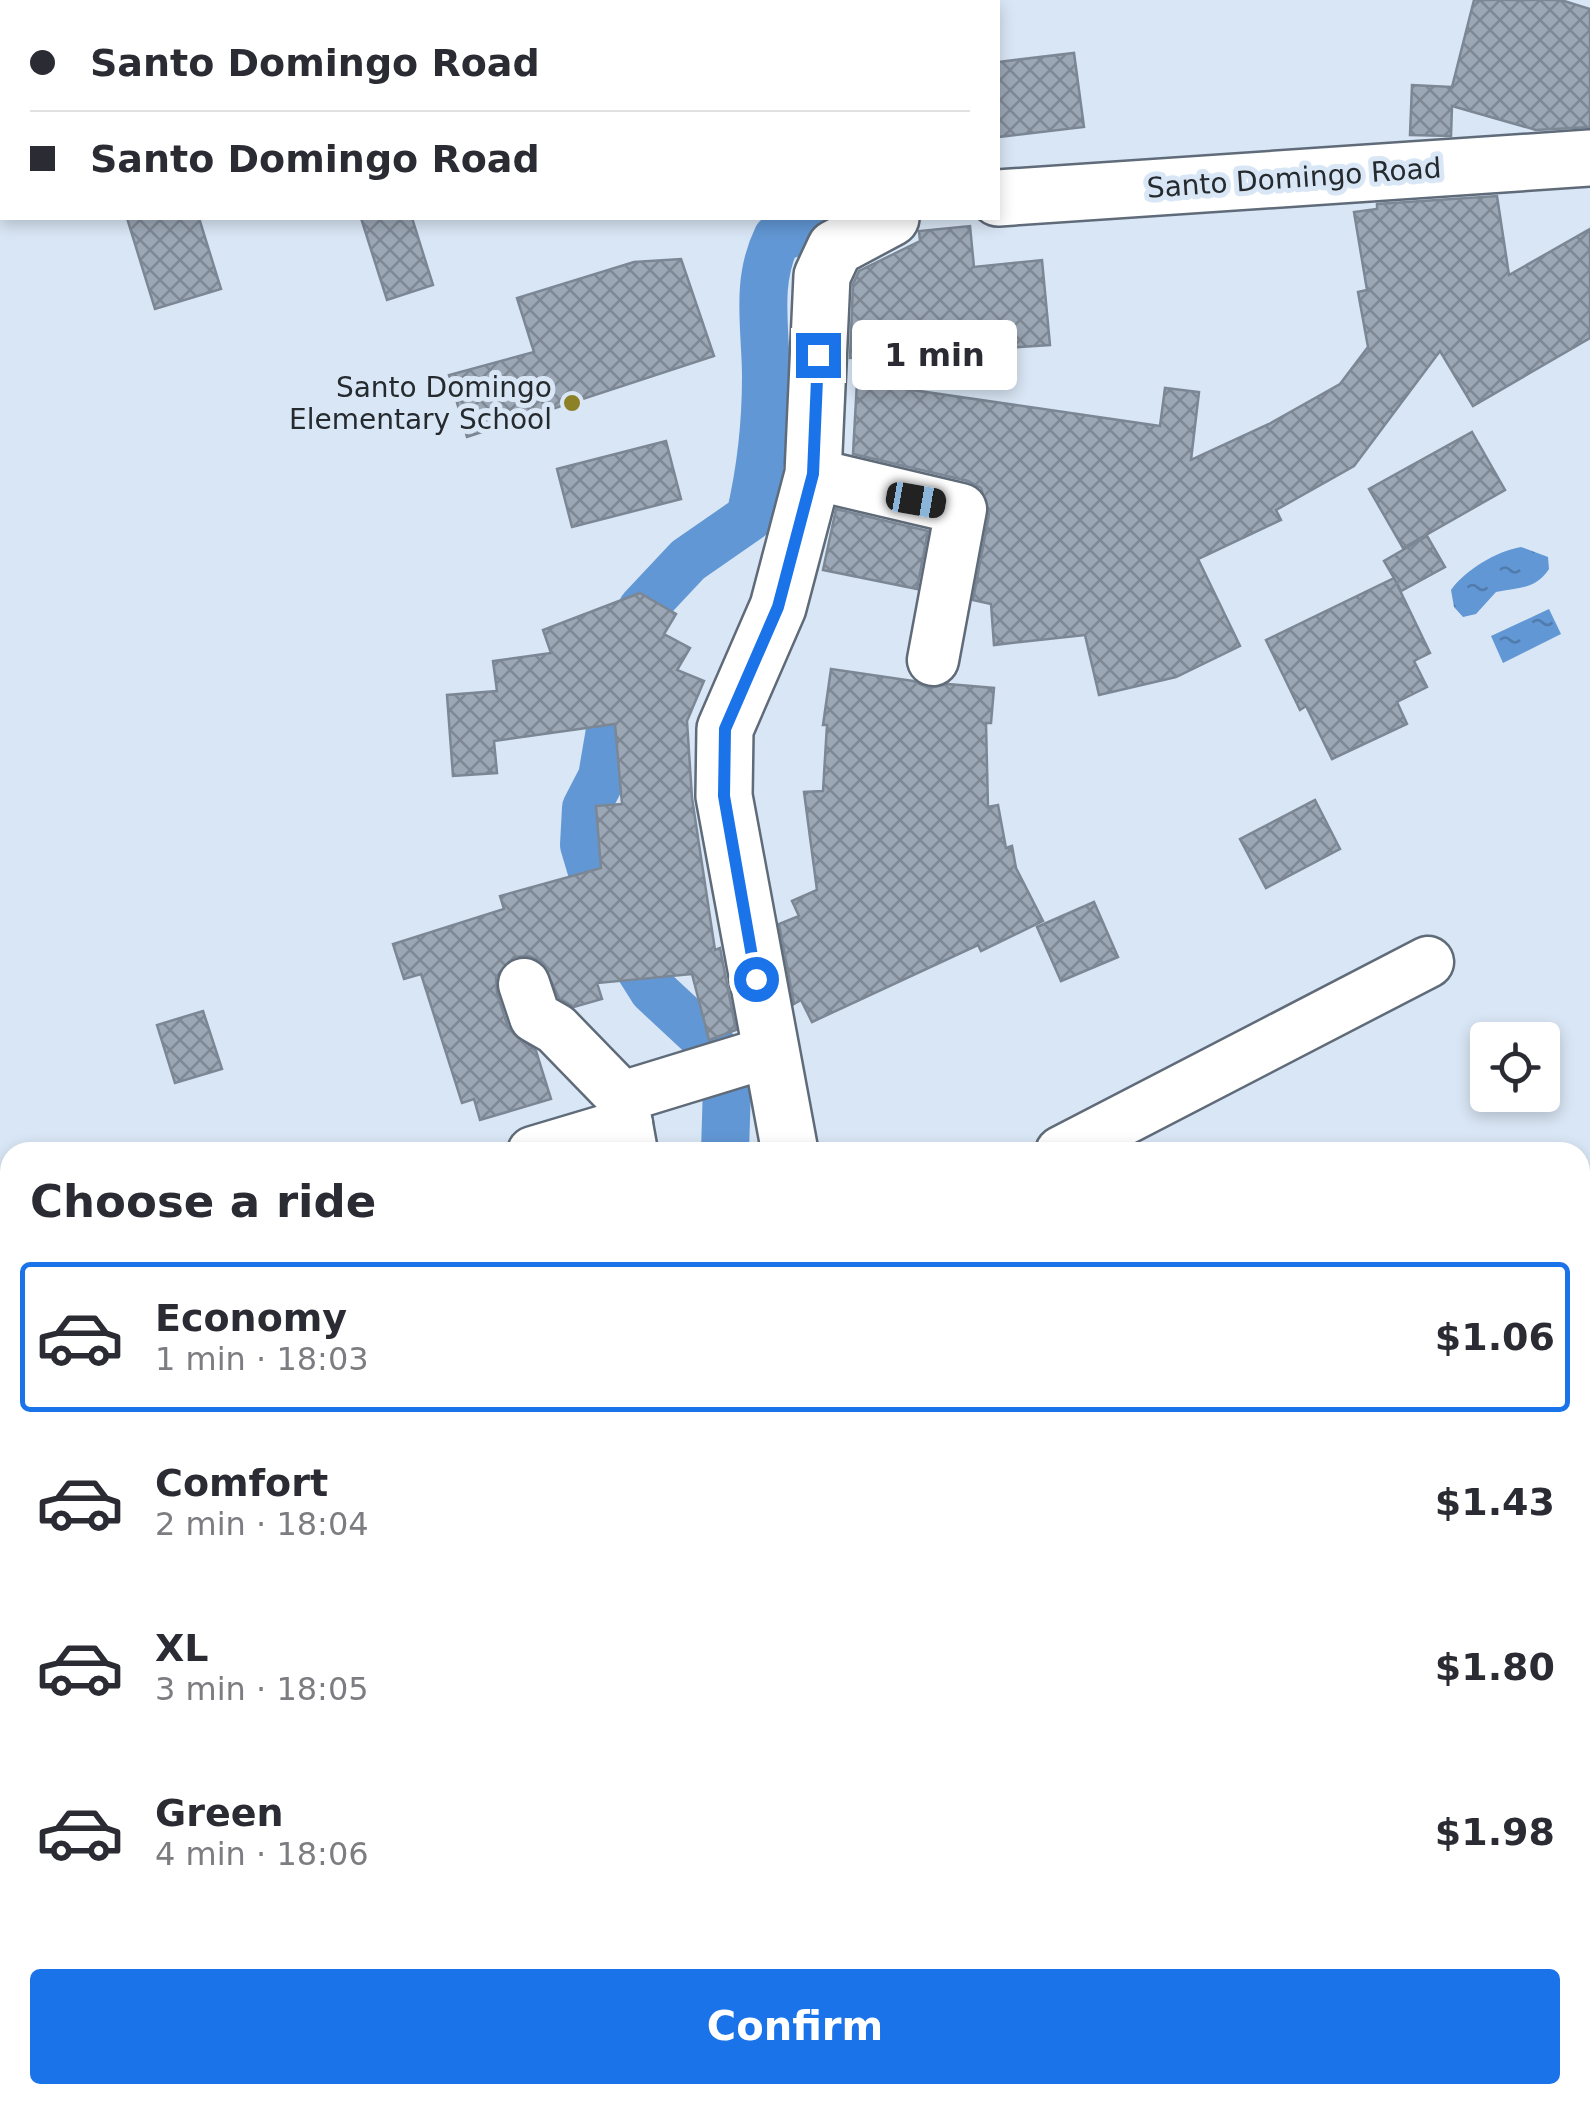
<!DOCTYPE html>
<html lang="en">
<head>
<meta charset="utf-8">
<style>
	:root { --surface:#fff; --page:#f7f7f7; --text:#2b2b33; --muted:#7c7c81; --line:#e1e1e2; --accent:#1a73e8 }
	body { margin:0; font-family:"DejaVu Sans",sans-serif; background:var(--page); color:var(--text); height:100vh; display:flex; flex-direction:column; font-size:38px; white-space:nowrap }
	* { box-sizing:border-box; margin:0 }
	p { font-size:32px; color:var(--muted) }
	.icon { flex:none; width:55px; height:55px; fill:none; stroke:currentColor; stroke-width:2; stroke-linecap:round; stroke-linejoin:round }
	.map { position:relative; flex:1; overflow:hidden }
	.side { position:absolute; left:0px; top:1142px; width:1590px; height:962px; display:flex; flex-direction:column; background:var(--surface); border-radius:30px 30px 0 0; box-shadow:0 5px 15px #0003 }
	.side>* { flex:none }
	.banner { position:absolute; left:0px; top:0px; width:1000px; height:220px; box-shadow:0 5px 15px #0003; display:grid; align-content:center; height:220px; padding:0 30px; background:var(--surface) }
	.buttons { position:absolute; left:1470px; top:1022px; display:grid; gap:20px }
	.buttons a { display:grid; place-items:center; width:90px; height:90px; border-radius:10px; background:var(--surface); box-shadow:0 5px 15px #0003; font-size:50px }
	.end { position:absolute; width:45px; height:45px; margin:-22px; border:12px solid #1a73e8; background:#fff; box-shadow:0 0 0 5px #fff }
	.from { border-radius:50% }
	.bubble { position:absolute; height:70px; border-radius:10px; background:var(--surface); box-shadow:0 5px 15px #0003; font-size:32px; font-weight:700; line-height:70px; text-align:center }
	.car { position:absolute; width:30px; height:60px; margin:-30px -15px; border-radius:12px; box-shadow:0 0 8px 2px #0007; background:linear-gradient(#222 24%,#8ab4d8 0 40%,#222 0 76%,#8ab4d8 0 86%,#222 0) }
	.banner b { display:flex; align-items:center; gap:35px; height:95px; font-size:38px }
	.banner b+b { border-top:2px solid var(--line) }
	.banner i { width:25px; height:25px; background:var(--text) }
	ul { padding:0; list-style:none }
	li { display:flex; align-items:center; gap:30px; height:150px; margin:0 20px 15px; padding:0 10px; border:5px solid transparent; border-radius:10px }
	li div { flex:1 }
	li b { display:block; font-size:38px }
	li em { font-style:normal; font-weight:700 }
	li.on { border-color:var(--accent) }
	li>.icon { width:90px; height:90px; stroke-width:1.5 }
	h2 { padding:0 30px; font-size:45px; line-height:120px }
	.action { display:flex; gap:20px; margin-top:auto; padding:20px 30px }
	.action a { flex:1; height:115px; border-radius:10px; background:var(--accent); color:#fff; font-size:40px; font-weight:700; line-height:115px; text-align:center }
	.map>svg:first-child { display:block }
	.water { fill:url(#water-ripples) }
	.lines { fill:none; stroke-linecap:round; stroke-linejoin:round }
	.canal { stroke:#6197d4; stroke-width:48 }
	.building { fill:url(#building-cross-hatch); stroke:#7c8795; stroke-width:2.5 }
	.lane-casing { stroke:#5f6b78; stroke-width:30 }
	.street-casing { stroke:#5f6b78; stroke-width:55 }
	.secondary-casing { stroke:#5f6b78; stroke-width:60 }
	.lane { stroke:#fff; stroke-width:25 }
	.street { stroke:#fff; stroke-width:50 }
	.secondary { stroke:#fff; stroke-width:55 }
	.route { stroke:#1a73e8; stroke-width:12 }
	.poi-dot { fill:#8d8128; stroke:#d9e6f5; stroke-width:4 }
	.labels { text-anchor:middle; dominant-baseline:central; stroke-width:10; stroke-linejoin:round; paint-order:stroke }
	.street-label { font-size:28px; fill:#252a2f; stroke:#d9e6f5 }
	.poi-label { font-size:28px; fill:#252a2f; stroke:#d9e6f5; text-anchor:end }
</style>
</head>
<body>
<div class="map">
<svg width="1590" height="2104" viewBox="0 0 1590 2104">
	<defs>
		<pattern id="water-ripples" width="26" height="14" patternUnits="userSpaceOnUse" patternTransform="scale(2.5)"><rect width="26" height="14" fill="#6197d4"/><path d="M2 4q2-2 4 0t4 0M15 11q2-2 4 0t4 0" fill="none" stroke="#507bac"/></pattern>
		<pattern id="building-cross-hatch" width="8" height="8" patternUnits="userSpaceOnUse" patternTransform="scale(2.5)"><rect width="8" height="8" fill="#9ba7b5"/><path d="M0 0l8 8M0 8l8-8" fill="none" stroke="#7e8894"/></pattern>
	</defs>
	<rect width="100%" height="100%" fill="#d9e6f5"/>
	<!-- water -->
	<g class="water">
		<path d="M 1521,547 L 1548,557 L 1549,569 C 1535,590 1519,587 1496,592 L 1476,614 L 1463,617 L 1454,607 L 1451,590 C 1465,570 1497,551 1521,547 Z"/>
		<polygon points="1549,609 1561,634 1503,663 1491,636"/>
	</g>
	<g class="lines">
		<!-- canal -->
		<g class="canal">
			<polyline points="526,0 532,2"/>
			<path d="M 725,1152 L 727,1085 L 711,1044 L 653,990 L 604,912 L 584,845 L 586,808 L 602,777 L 616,695 L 642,609 L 688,560 L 750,517 C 761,470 766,426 766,377 C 766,329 755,283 777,238 L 843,218"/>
			<polyline points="877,2095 886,2104"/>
		</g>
	</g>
	<!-- building -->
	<g class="building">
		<polygon points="1474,0 1561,0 1590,9 1590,127 1536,130 1452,106 1451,136 1410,135 1412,85 1452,87"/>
		<polygon points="1074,53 1084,127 998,137 998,62"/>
		<polygon points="1497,196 1509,275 1590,229 1590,338 1473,406 1440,351 1354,466 1276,510 1281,520 1198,559 1240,646 1176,677 1099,695 1085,635 994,645 991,604 973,600 989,514 981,488 968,481 853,454 857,382 1160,426 1165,388 1199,392 1191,460 1269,424 1340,384 1368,347 1358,292 1367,290 1354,212 1377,209 1377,204"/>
		<polygon points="127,218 199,218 221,289 155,309"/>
		<polygon points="361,218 412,218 433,285 387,300"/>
		<polygon points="970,226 974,267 1042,260 1050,345 850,358 853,284 859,271 920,241 919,231"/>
		<polygon points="681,259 714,356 467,437 449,375 534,352 517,298 634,262"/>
		<polygon points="1472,432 1505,490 1403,548 1369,489"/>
		<polygon points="666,441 681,499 572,527 557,469"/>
		<polygon points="836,509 928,531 917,589 823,570"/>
		<polygon points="1427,536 1445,567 1401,591 1394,578 1430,653 1414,661 1427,687 1397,702 1407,724 1332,759 1306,706 1300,710 1266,640 1394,578 1384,561"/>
		<polygon points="640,593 676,614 664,634 690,648 677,670 704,681 687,721 692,798 715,950 720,948 736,1030 709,1040 692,974 597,983 602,999 574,1007 559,998 542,962 529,956 514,957 496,977 497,993 508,1027 536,1051 551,1099 480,1120 474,1099 462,1103 421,974 404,979 393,944 504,909 500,896 601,868 596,806 622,804 615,724 494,741 497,773 453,776 447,695 497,691 493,661 551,653 543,630"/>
		<polygon points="831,669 913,681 929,688 948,684 994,688 991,723 986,723 988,807 998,805 1006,848 1012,846 1016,868 1043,921 981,951 978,945 812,1022 801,1000 794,1004 779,924 799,916 792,901 817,890 804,792 823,791 827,725 823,725"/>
		<polygon points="1315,800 1340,849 1266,888 1240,839"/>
		<polygon points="1094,902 1118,957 1061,981 1037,927"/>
		<polygon points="203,1011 222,1069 175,1083 157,1025"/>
	</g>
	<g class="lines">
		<defs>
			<g id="lane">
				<polyline points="1580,1947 1590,1940"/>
				<polyline points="1353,2104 1366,2095"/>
			</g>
			<g id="street">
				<polyline points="746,0 748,2"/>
				<polyline points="813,474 961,509 933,660"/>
				<polyline points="524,984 535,1017 556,1029 622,1097"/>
				<polyline points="533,1152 627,1124"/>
				<polyline points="632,1152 622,1097 769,1052"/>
				<polyline points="1061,1152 1428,962"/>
				<polyline points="0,1311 10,1308"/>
			</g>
			<g id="secondary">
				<polyline points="998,198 1590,158"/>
				<polyline points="790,1152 724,796 725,729 778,607 813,474 822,276 835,248 891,218"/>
				<polyline points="955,2095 962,2104"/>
			</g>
		</defs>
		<!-- lane casing -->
		<use href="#lane" class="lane-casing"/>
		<!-- street casing -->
		<use href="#street" class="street-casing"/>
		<!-- secondary casing -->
		<use href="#secondary" class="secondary-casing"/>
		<!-- lane -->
		<use href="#lane" class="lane"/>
		<!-- street -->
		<use href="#street" class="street"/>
		<!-- secondary -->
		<use href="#secondary" class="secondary"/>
	</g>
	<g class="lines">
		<!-- route -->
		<polyline class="route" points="756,979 724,796 725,729 778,607 813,474 818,355"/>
	</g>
	<!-- markers -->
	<circle class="poi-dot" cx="572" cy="403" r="10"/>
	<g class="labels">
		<!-- street labels -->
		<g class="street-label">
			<text transform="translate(1294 178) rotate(-4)">Santo Domingo Road</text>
		</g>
		<!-- poi labels -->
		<g class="poi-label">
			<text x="552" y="387">Santo Domingo<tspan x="552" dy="32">Elementary School</tspan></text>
		</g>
	</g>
</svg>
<div class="buttons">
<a><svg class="icon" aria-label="locate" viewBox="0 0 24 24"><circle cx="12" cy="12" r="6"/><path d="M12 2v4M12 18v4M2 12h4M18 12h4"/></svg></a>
</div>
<i class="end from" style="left:756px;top:979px"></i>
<i class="end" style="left:818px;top:355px"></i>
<div class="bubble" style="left:852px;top:320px;width:165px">1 min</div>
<i class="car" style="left:916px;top:500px;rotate:100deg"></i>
<div class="banner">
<b><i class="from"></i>Santo Domingo Road</b>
<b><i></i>Santo Domingo Road</b>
</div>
<section class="side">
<h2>Choose a ride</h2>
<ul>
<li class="on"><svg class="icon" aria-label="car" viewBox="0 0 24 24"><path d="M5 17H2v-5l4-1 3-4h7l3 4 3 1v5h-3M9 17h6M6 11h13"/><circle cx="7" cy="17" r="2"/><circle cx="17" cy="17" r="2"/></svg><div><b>Economy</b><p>1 min · 18:03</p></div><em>$1.06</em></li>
<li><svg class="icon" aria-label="car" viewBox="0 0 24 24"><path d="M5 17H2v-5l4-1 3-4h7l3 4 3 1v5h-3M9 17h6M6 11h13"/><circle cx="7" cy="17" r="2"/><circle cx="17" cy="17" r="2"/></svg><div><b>Comfort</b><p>2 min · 18:04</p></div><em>$1.43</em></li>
<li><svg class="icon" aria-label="car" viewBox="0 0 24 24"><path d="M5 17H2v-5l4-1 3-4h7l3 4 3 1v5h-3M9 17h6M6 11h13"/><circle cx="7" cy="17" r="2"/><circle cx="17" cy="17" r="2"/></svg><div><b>XL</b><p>3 min · 18:05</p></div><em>$1.80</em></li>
<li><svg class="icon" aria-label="car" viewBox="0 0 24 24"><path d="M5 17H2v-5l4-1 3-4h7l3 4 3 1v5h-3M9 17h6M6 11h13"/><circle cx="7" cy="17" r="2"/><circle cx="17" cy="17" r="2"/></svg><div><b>Green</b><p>4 min · 18:06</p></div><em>$1.98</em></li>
</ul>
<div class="action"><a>Confirm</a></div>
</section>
</div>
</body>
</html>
